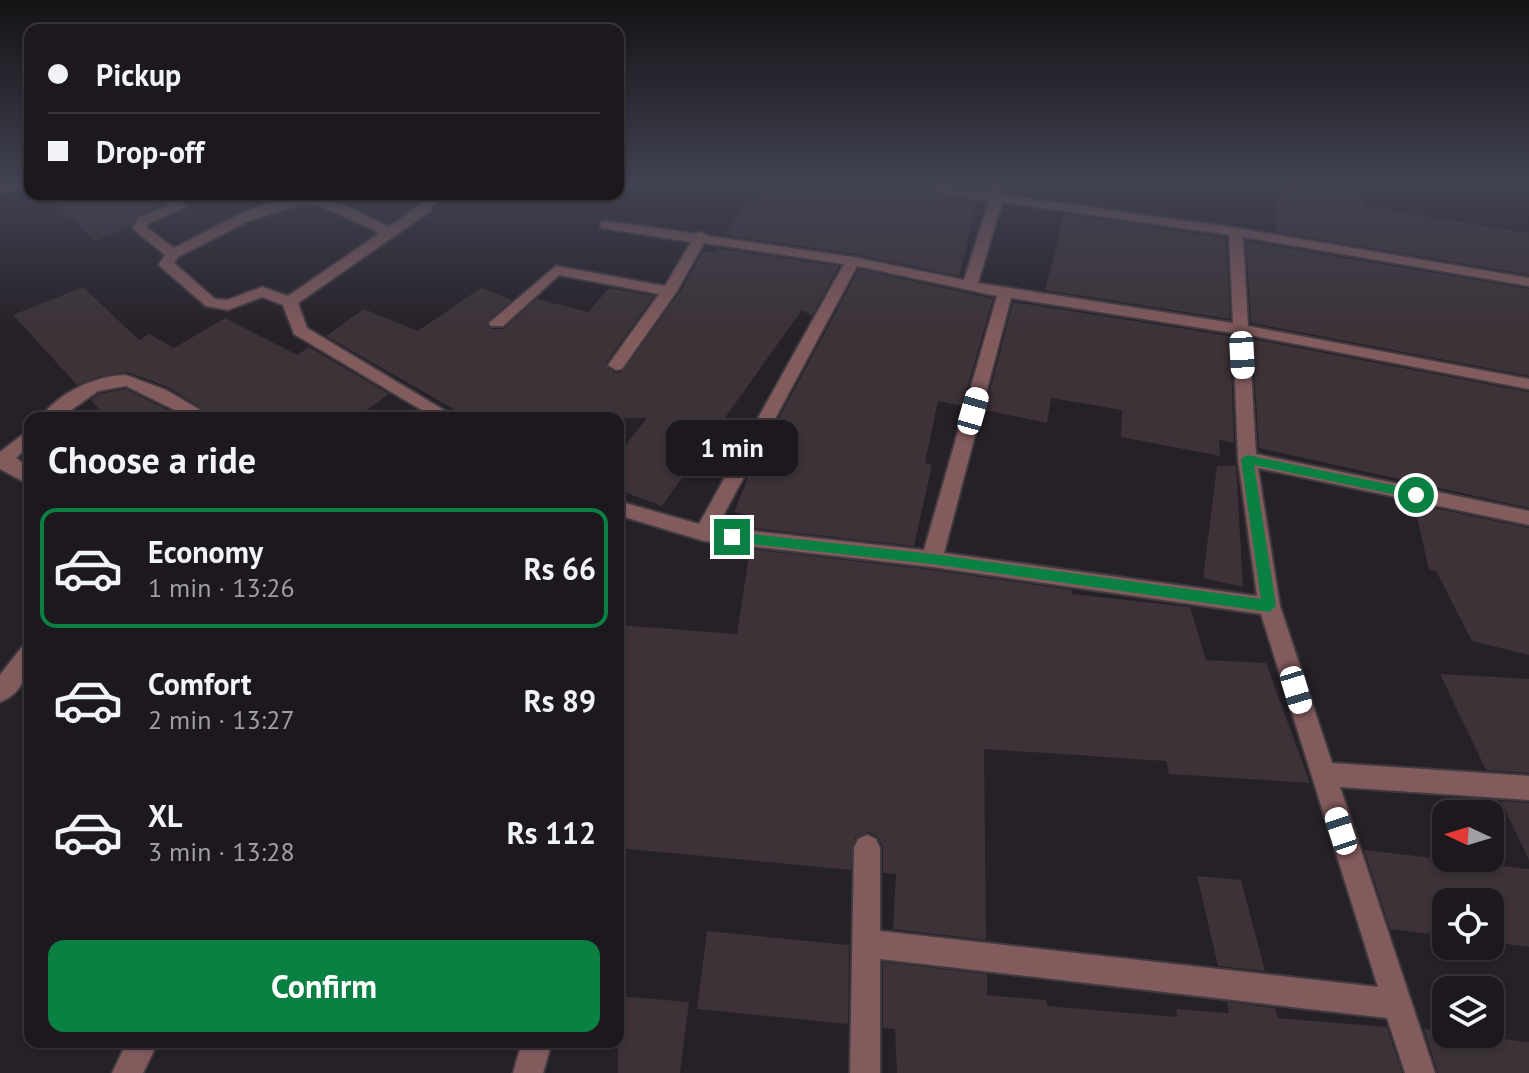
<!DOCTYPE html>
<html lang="en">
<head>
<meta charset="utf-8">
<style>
	:root { --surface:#1c181d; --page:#29252a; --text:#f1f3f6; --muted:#a0a0a4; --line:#3a373b; --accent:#0b8043 }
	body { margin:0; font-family:"PT Sans",sans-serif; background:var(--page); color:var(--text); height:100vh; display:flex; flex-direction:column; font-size:30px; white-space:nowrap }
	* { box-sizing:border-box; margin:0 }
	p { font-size:26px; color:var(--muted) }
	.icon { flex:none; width:44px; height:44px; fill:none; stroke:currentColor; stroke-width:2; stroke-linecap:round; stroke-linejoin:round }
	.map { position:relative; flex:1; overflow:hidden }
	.details { position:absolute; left:24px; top:412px; width:600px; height:636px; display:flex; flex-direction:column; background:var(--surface); border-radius:16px; box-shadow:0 2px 6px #0004,0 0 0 2px var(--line) }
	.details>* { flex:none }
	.top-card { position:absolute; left:24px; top:24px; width:600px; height:176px; border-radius:16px; box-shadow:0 2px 6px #0004,0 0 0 2px var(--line); display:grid; align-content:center; height:176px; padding:0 24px; background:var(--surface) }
	.needle { width:52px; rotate:274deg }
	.fabs { position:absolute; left:1432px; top:800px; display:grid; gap:16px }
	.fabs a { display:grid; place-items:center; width:72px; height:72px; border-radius:16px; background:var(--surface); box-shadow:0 2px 6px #0004,0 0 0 2px var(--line); font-size:40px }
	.end { position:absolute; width:36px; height:36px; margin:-18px; border:10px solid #0b8043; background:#fff; box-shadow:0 0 0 4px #fff }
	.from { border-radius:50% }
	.bubble { position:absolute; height:56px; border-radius:16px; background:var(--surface); box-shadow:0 2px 6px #0004,0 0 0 2px var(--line); font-size:26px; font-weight:600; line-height:56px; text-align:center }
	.car { position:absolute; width:24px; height:48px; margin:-24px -12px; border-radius:10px; box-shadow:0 0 6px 2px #0007; background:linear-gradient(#fff 24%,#345 0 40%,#fff 0 76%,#345 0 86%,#fff 0) }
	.top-card b { display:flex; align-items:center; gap:28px; height:76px; font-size:30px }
	.top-card b+b { border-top:2px solid var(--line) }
	.top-card i { width:20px; height:20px; background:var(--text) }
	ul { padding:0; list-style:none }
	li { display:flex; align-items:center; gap:24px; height:120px; margin:0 16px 12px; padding:0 8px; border:4px solid transparent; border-radius:16px }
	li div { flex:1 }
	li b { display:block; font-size:30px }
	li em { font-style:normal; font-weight:600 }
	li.active { border-color:var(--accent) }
	li>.icon { width:72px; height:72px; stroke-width:1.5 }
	h2 { padding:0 24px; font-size:36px; line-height:96px }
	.primary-button { display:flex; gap:16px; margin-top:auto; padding:16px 24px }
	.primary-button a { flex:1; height:92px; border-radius:16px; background:var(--accent); color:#fff; font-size:32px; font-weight:600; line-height:92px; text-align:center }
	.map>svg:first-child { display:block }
	.building { fill:#3c3238 }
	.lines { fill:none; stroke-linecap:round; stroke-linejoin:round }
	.minor-casing { stroke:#403a41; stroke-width:4 }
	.secondary-casing { stroke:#403a41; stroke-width:4 }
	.minor { fill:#825b5d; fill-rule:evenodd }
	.secondary { fill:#b87a7d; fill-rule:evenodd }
	.route { fill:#0b8043 }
</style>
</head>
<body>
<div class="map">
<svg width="1529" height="1073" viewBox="0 0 1529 1073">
	<rect width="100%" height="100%" fill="#262027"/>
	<!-- building -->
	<g class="building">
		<polygon points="766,183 885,183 977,202 959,276 854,254 725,235 746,202 754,203"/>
		<polygon points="1302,183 1359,183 1364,206 1529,233 1529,275 1276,232 1273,191 1300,195"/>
		<polygon points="46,194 150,194 163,205 138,214 129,227 95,241"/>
		<polygon points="1064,214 1226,238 1230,319 1045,290"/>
		<polygon points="1246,241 1529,289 1529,376 1251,323"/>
		<polygon points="717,248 839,266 812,316 802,310 662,506 618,490 618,455 647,418 469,418 326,336 364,309 418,331 481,288 512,300 486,323 491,329 503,329 537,299 588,312 609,288 654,296 606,363 614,373 622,372 680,292 703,251 715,252"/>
		<polygon points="859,269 993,299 962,406 938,401 925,463 932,465 914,546 753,528 754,516 734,512 752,468"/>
		<polygon points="83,287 139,340 149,334 174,348 225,318 297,355 309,347 389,394 356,418 217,418 168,387 127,372 101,376 77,385 13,315"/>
		<polygon points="1013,302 1230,336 1234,443 1219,440 1220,456 1121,437 1122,410 1051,398 1047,423 985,410"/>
		<polygon points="1252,339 1529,392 1529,508 1259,448"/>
		<polygon points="126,389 184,418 107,418 91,400 99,394"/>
		<polygon points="1217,466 1236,466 1243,587 1203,578"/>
		<polygon points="1414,504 1529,528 1529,655 1472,641 1436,571 1429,570"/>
		<polygon points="750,549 932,570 1072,590 1072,594 1190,607 1206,660 1266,663 1310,783 1169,774 1166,761 984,749 986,940 893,929 896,874 883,873 883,847 877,836 868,832 855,838 851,870 618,848 618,625 737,634"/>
		<polygon points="1440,674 1529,679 1529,773 1486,770"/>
		<polygon points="1501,801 1529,803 1529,860"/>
		<polygon points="1364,850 1529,869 1529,947 1490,942 1490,902 1446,902 1446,936 1390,929"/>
		<polygon points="1197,876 1241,880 1265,971 1218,966"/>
		<polygon points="707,931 849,945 848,1024 697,1009"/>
		<polygon points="883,962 987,974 987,995 1046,1000 1047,1006 1177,1017 1176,1009 1229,1013 1227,1002 1275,1008 1278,1018 1387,1027 1402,1073 897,1073 895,1029 883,1028"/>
		<polygon points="618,996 689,1002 680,1073 618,1073"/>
		<polygon points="1424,1029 1529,1042 1529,1073 1438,1073"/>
	</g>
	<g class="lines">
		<defs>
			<g id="minor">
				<path d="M 888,183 L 924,183 L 991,193 L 994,183 L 1007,183 L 1004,195 L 1236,228 L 1529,278 L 1529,286 L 1243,237 L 1248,326 L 1529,379 L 1529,389 L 1249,335 L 1256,454 L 1529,511 L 1529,525 L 1258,468 L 1280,606 L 1332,763 L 1529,776 L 1529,800 L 1340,787 L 1435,1073 L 1405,1073 L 1387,1018 L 880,959 L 880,1073 L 850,1073 L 854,848 L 858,839 L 867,835 L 876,839 L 880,848 L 880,931 L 1378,987 L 1261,614 L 932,567 L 704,541 L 618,515 L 618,501 L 699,524 L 844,264 L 704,243 L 677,291 L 622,369 L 616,370 L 608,365 L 659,294 L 559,275 L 503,326 L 491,326 L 489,323 L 556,266 L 665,286 L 691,242 L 601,228 L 601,222 L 606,221 L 696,234 L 701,232 L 708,236 L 853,257 L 964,280 L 989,201 ZM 1002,202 L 1229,235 L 1233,323 L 978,283 ZM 857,266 L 997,296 L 924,550 L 717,527 ZM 1011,298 L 1233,333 L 1238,459 L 1257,596 L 944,553 Z"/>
				<polygon points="1286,183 1299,183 1300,189 1289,192"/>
				<path d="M 153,194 L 169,194 L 186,207 L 149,223 L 146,227 L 174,248 C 213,229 275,188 320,198 C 344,203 367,217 389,227 L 419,206 L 427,194 L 441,194 L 429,212 L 298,303 L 307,328 L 457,418 L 435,418 L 294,334 L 283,305 L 262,297 L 228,310 L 206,306 L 161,267 L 159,264 L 165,255 L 132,228 L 139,217 L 169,206 ZM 302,204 L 321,206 L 380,233 L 288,296 L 262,287 L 227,300 L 215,299 L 174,263 L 178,257 L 249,221 Z"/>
				<path d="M 126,375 L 166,390 L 214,418 L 191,418 L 126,386 L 98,391 L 60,418 L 40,418 C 60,392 94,376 126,375 Z"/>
				<polygon points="30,429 30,445 16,458 30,468 30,485 0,469 0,452"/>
				<path d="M 30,644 C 30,667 25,693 0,702 L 0,675 L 22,647 Z"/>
				<polygon points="127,1042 158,1042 143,1073 112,1073"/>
				<polygon points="522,1042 552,1042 543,1073 513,1073"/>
			</g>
			<polygon id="secondary" points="27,183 26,186 0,193 0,185"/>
		</defs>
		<!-- minor casing -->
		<use href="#minor" class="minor-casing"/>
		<!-- secondary casing -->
		<use href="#secondary" class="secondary-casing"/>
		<!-- minor -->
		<use href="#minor" class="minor"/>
		<!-- secondary -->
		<use href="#secondary" class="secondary"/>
	</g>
	<!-- sky -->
	<linearGradient id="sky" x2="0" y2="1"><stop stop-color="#151215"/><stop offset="0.55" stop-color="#414252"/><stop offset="1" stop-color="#414252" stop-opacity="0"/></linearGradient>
	<rect width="1529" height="334" fill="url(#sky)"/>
	<!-- route -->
	<polygon class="route" points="1247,455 1416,490 1422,495 1416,499 1254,465 1276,606 1269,612 932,564 732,542 725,537 732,532 932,554 1261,599 1241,459"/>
</svg>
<div class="fabs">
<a><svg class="needle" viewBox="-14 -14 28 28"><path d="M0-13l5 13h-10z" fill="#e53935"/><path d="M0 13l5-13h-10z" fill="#a0a0a4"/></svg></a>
<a><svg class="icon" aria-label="locate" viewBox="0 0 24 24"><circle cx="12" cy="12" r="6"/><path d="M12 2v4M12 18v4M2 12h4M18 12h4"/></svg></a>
<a><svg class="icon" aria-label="layers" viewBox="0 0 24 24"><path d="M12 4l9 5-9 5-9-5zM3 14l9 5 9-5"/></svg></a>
</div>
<i class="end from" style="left:1416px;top:495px"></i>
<i class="end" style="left:732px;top:537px"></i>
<div class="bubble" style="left:666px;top:420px;width:132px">1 min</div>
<i class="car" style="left:1242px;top:355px;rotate:177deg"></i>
<i class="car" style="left:973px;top:411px;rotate:16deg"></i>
<i class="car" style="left:1296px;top:690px;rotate:163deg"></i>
<i class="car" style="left:1341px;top:831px;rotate:342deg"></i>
<div class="top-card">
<b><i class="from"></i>Pickup</b>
<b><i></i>Drop-off</b>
</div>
<section class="details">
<h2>Choose a ride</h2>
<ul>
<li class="active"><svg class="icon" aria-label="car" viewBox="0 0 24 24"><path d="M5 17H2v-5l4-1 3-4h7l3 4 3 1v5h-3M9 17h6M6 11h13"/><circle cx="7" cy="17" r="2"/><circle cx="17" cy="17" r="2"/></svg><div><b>Economy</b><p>1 min · 13:26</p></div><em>Rs 66</em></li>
<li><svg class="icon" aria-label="car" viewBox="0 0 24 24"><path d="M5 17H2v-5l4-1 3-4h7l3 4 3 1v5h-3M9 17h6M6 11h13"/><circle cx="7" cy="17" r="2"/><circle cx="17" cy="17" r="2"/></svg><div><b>Comfort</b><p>2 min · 13:27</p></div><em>Rs 89</em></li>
<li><svg class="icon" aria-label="car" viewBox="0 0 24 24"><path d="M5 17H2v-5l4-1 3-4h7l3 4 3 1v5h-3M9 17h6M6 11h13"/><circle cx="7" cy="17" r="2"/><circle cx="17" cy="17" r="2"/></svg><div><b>XL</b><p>3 min · 13:28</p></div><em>Rs 112</em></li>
</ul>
<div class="primary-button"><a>Confirm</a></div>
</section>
</div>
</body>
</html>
